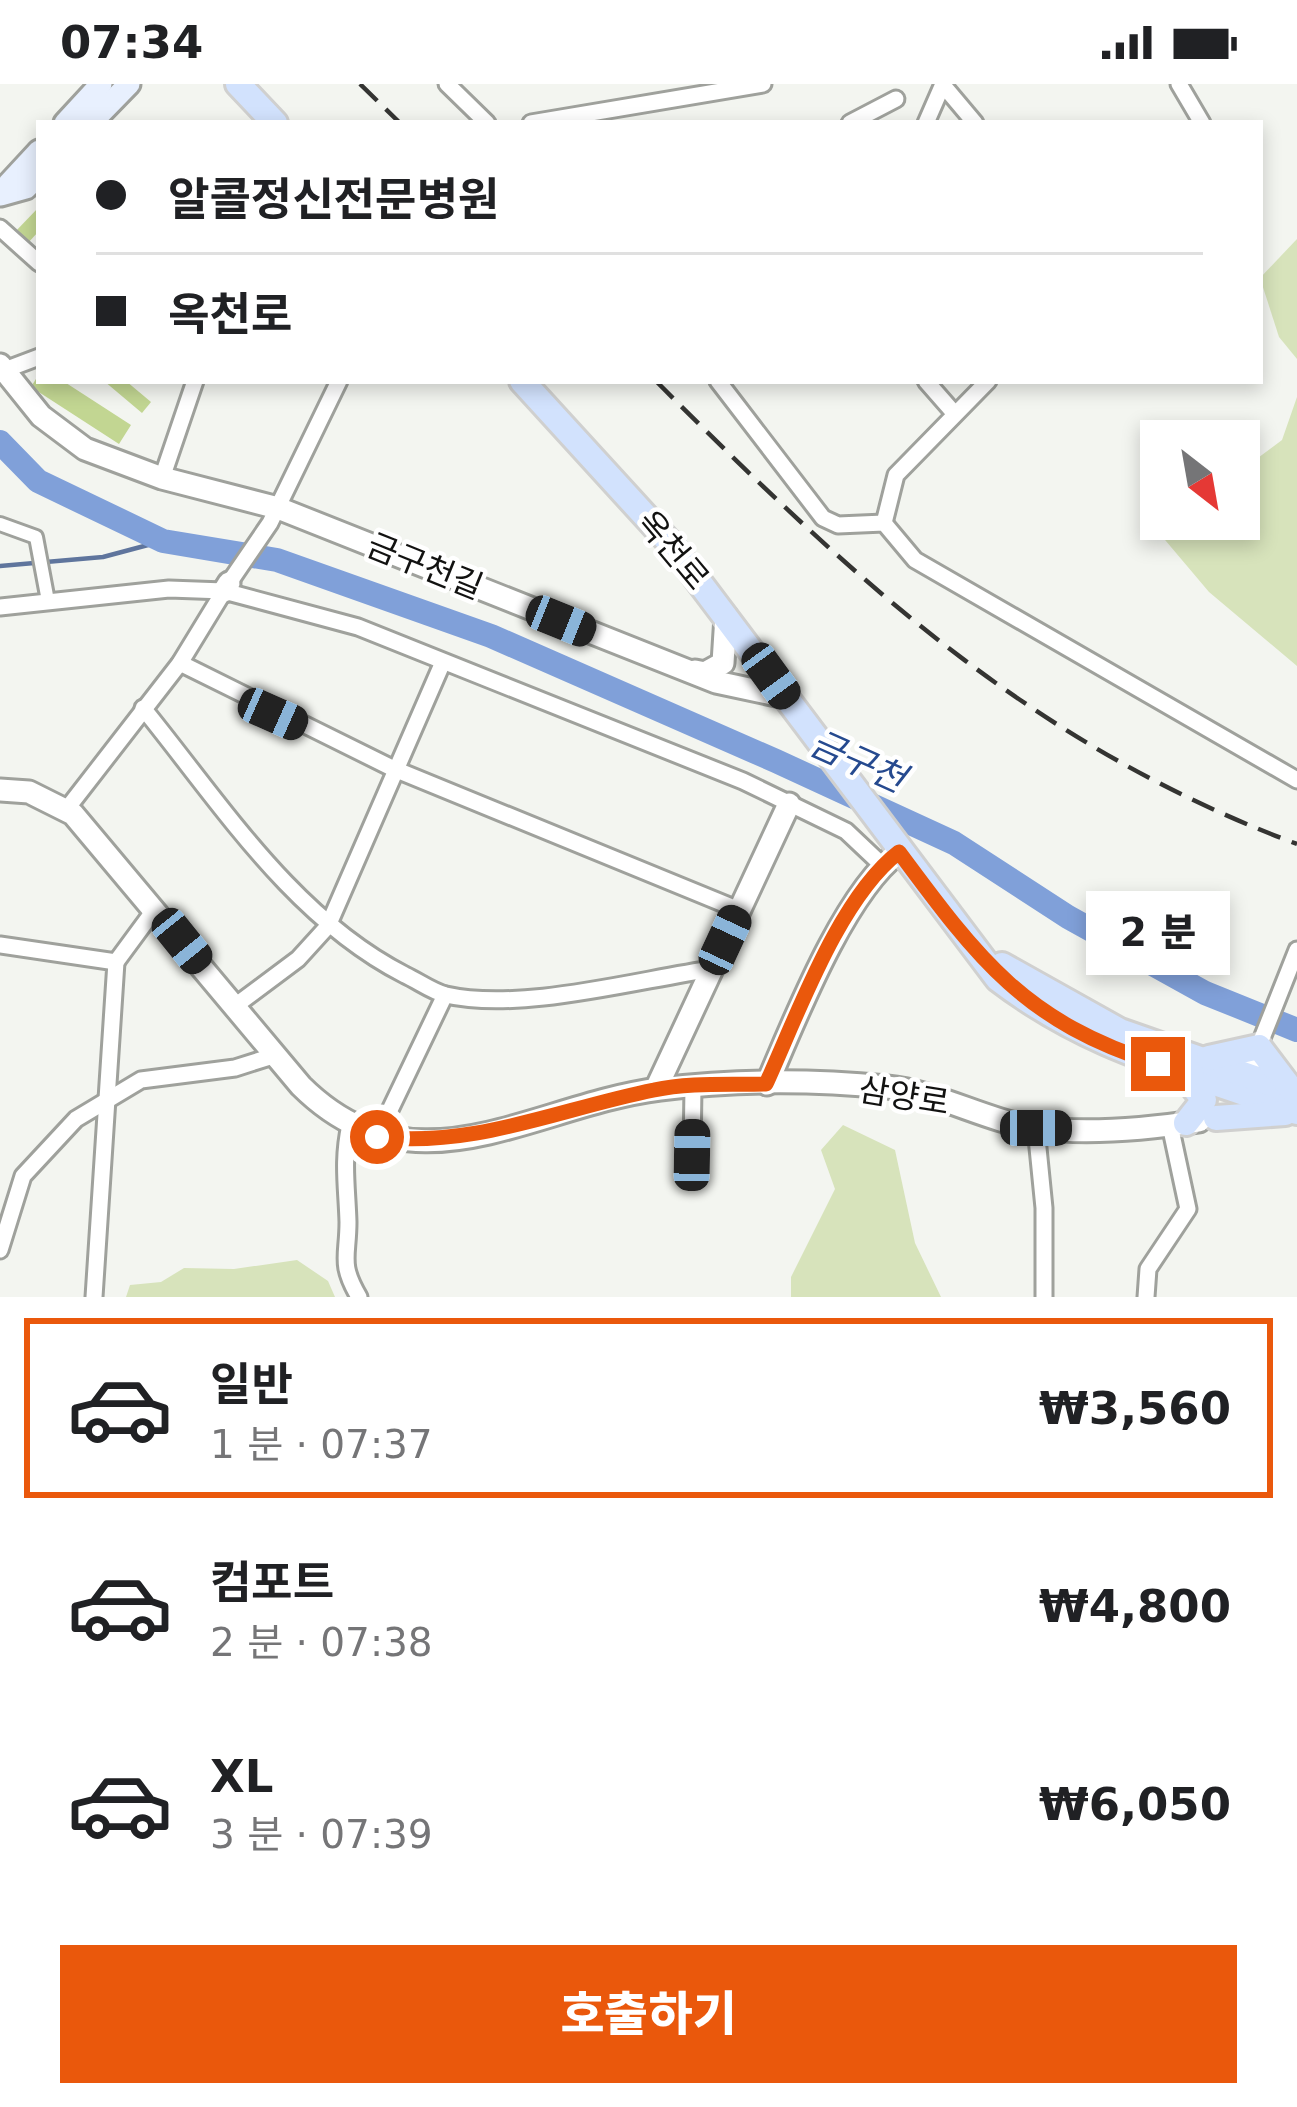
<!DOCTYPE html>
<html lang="ko">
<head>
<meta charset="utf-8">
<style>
	:root { --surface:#fff; --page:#f2f2f2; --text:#202124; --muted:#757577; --line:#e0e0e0; --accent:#ea580c }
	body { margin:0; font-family:"DejaVu Sans","Noto Sans KR",sans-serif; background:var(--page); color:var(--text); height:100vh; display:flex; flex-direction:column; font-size:45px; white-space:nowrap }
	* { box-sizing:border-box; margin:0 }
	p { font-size:39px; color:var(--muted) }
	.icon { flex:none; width:66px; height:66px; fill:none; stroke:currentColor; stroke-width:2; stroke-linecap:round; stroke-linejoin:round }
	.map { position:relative; height:1213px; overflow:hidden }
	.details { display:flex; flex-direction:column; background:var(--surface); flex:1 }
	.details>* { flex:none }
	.guide { position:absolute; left:36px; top:36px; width:1227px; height:264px; border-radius:0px; box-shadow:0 6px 18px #0003; display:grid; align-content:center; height:264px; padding:0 60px; background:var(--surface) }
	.needle { width:78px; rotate:149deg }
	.fabs { position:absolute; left:1140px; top:336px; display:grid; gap:24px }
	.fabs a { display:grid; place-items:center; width:120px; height:120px; border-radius:0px; background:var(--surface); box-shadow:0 6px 18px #0003; font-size:60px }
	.end { position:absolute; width:54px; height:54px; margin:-27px; border:15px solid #ea580c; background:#fff; box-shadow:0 0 0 6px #fff }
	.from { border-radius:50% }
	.bubble { position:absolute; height:84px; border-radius:0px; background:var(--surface); box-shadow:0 6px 18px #0003; font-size:39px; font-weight:800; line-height:84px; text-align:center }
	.car { position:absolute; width:36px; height:72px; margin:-36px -18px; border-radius:15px; box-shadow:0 0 9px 3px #0007; background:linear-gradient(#222 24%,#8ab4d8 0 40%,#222 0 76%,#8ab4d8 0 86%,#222 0) }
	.guide b { display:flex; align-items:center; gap:42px; height:114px; font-size:45px }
	.guide b+b { border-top:3px solid var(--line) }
	.guide i { width:30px; height:30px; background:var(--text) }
	ul { padding:21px 0 0; list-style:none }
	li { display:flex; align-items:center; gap:36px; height:180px; margin:0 24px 18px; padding:0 36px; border:6px solid transparent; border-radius:0px }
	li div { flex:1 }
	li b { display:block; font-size:45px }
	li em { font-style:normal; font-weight:800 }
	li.current { border-color:var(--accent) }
	li>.icon { width:108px; height:108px; stroke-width:1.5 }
	.primary-button { display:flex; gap:24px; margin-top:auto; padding:24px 60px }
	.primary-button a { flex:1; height:138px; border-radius:0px; background:var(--accent); color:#fff; font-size:48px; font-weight:800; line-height:138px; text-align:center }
	.status { display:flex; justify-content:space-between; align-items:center; height:84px; padding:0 60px; background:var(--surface); direction:ltr }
	.status svg { height:33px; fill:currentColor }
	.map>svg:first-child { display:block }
	.green { fill:#d7e3bb }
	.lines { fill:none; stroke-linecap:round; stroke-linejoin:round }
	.stream { stroke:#5f759d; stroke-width:4.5 }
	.river { stroke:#80a0d9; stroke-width:24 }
	.building { fill:#c2d692 }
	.pedestrian-casing { stroke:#9fa19c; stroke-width:18 }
	.minor-casing { stroke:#9fa19c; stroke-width:21 }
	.tertiary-casing { stroke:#9fa19c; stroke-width:27 }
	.secondary-casing { stroke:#9fa19c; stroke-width:27 }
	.primary-casing { stroke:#d0d0cf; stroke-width:30 }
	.pedestrian { stroke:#fff; stroke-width:12 }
	.minor { stroke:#fff; stroke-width:15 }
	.tertiary { stroke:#fff; stroke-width:21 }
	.secondary { stroke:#e8f0fe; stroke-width:21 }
	.primary { stroke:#d2e2fd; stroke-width:24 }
	.rail { stroke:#343432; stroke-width:4.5; stroke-dasharray:24 12; stroke-linecap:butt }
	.route { stroke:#ea580c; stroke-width:15 }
	.labels { text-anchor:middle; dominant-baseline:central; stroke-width:9; stroke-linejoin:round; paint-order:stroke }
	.street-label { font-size:33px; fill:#121211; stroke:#fff }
	.water-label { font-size:36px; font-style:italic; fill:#264a8f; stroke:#fff }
</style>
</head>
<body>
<div class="status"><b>07:34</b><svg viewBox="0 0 49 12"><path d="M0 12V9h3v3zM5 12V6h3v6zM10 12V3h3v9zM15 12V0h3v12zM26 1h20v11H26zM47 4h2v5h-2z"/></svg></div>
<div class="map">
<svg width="1297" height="1213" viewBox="0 0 1297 1213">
	<rect width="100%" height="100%" fill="#f3f5f0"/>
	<!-- green -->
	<g class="green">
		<polygon points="1297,155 1297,275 1279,253 1260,194"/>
		<polygon points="1297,313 1297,582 1209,508 1160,450 1176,435 1239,435 1239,388 1282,356"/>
		<polygon points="843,1041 895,1066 915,1159 941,1213 791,1213 791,1193 835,1105 821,1066"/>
		<polygon points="297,1176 328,1197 335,1213 126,1213 130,1201 161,1198 184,1184 234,1185"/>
	</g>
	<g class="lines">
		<!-- stream -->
		<polyline class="stream" points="0,482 103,473 163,457"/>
		<!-- river -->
		<polyline class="river" points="0,358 38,397 163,457 277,476 491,552 776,677 954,759 1068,833 1205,909 1297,946"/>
	</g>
	<!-- building -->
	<g class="building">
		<polygon points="39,123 39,147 27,160 14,149"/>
		<polygon points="39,290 39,297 63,297 131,341 119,360 31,303"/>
		<polygon points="104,297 126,297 151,318 142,329"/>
	</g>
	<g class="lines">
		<defs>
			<polyline id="pedestrian" points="0,440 36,453 48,517"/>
			<g id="minor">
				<polyline points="447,0 487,39"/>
				<polyline points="1179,0 1202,39"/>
				<polyline points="943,1 975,39"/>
				<polyline points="531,39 763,0"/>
				<polyline points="850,39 896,15"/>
				<polyline points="926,39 943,0"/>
				<polyline points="0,144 39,179"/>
				<polyline points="2,287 39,273"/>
				<polyline points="718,297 823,434 838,441 884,439 915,476 1297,696"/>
				<polyline points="926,297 954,329"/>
				<polyline points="162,394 195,297"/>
				<polyline points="884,439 896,391 988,297"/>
				<polyline points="229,499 270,439 339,297"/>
				<polyline points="0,523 169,505 224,507 358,543 743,697 846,747 882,781"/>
				<polyline points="180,579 392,684 739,826"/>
				<path d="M 143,624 C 221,720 293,834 405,891 C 418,897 433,908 446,911 C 521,928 636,896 712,885"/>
				<polyline points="66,726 180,579 224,507"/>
				<polyline points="0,861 116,878 94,1213"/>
				<polyline points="116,878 155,825"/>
				<polyline points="235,922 298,875 328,842 443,578"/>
				<polyline points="1245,997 1297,866"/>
				<path d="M 350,1041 C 342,1077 347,1103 348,1138 C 348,1173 339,1179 359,1213"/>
				<polyline points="1036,1044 1044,1124 1044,1213"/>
				<polyline points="377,1053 445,911"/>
				<polyline points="692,1071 693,1003"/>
				<polyline points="0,1166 23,1092 76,1035 141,996 235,984 276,971"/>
				<polyline points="1146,1213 1148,1185 1188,1125 1170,1041"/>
			</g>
			<g id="tertiary">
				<polyline points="0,281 41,332 85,365 162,394 278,424 716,598 786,613"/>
				<polyline points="224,507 229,499"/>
				<polyline points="695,587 705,589 723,579 726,532"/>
				<path d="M 0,706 L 29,708 L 73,730 L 301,1002 C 415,1115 532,1021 660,1005 C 733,996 814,996 887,1003 C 939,1008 985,1037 1036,1044 C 1088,1050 1148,1045 1199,1037"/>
				<path d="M 767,1000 C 795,935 844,809 899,768"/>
				<polyline points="656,1005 789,720"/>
			</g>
			<g id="secondary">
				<polyline points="65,39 101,0"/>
				<polyline points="91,39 129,0"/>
				<polyline points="0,109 39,67"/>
				<polyline points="1,111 26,104 39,91"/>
			</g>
			<g id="primary">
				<polyline points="238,0 275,39"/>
				<path d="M 522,297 L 669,458 L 998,895 C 1095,969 1186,986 1297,1028"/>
				<polyline points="1002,881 1120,947 1297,1009"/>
				<polyline points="1209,974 1259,963 1290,1004"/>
				<polyline points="1181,988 1204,1016 1186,1039"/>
				<polyline points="1216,1034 1285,1029"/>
			</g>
		</defs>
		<!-- pedestrian casing -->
		<use href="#pedestrian" class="pedestrian-casing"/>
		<!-- minor casing -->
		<use href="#minor" class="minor-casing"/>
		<!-- tertiary casing -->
		<use href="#tertiary" class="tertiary-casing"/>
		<!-- secondary casing -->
		<use href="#secondary" class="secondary-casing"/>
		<!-- primary casing -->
		<use href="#primary" class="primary-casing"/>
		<!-- pedestrian -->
		<use href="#pedestrian" class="pedestrian"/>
		<!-- minor -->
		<use href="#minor" class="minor"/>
		<!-- tertiary -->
		<use href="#tertiary" class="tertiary"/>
		<!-- secondary -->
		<use href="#secondary" class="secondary"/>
		<!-- primary -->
		<use href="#primary" class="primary"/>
		<!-- rail -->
		<g class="rail">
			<polyline points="360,0 400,39"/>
			<path d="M 656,297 C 852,494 1031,661 1297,760"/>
		</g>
	</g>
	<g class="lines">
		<!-- route -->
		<path class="route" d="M 377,1053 C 475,1064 559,1025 654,1006 C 689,998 730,1001 766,1000 C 798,930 839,814 899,768 C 979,876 1025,938 1158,980"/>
	</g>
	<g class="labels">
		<!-- street labels -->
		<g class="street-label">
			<text transform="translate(673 466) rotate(50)">옥천로</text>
			<text transform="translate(425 482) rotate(22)">금구천길</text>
			<text transform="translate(904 1012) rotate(9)">삼양로</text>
		</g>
		<!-- water labels -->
		<g class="water-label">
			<text transform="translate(858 677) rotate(24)">금구천</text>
		</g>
	</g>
</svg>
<div class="fabs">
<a><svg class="needle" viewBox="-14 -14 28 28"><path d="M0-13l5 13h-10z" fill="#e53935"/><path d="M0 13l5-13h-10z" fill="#757577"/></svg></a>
</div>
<i class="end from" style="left:377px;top:1053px"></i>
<i class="end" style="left:1158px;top:980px"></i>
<div class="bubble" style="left:1086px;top:807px;width:144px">2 분</div>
<i class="car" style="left:561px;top:537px;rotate:112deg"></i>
<i class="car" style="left:771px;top:592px;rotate:144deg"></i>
<i class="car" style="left:273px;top:630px;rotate:114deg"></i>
<i class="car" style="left:725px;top:856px;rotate:25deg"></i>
<i class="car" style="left:182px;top:857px;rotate:141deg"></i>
<i class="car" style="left:1036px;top:1044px;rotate:90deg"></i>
<i class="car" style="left:692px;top:1071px;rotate:1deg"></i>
<div class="guide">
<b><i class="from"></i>알콜정신전문병원</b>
<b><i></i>옥천로</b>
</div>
</div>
<section class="details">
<ul>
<li class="current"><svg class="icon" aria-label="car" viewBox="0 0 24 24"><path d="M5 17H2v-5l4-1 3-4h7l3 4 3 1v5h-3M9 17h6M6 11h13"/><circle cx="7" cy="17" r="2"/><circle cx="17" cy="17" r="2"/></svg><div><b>일반</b><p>1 분 · 07:37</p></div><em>₩3,560</em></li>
<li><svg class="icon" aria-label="car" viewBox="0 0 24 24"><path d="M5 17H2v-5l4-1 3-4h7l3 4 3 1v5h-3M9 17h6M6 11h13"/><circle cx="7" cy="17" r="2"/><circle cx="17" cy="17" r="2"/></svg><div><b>컴포트</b><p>2 분 · 07:38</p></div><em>₩4,800</em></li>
<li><svg class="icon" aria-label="car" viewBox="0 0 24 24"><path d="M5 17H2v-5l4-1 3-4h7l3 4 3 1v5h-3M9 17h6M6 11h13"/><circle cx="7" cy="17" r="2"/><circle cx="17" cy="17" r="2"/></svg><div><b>XL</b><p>3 분 · 07:39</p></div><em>₩6,050</em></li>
</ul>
<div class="primary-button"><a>호출하기</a></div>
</section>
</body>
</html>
